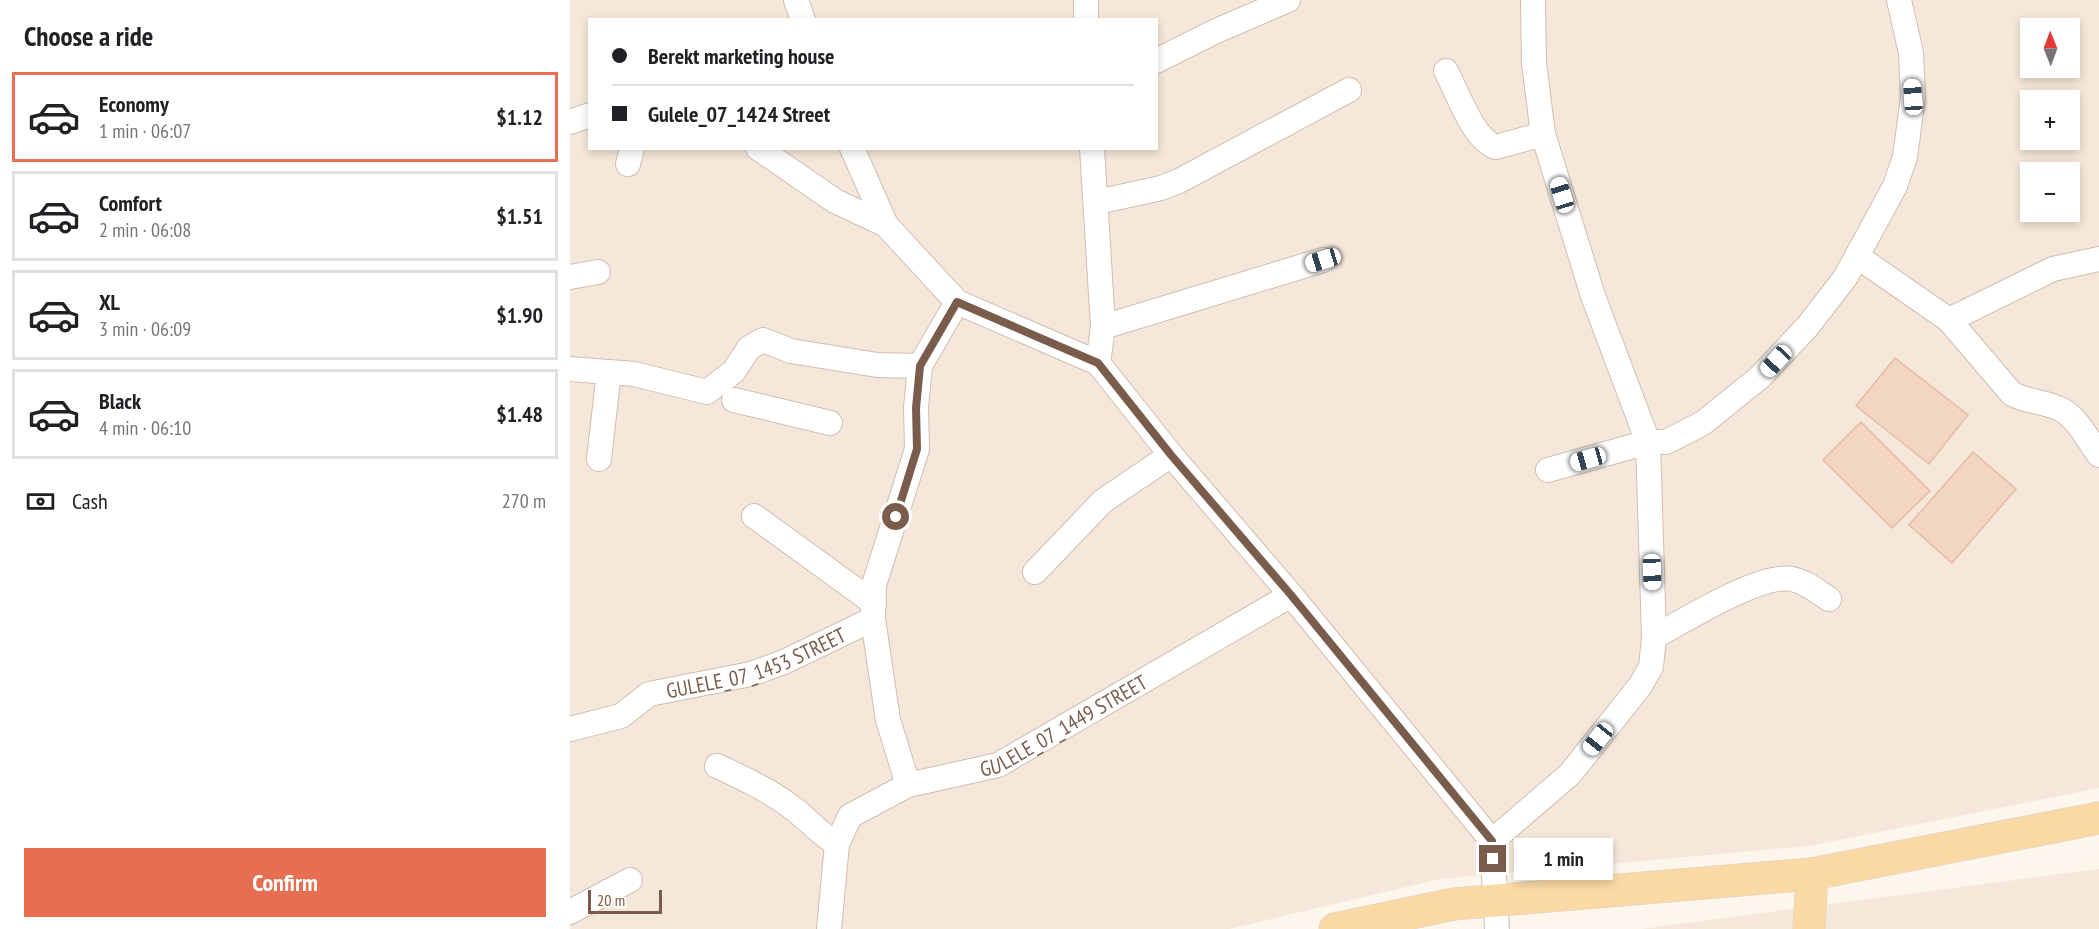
<!DOCTYPE html>
<html lang="en">
<head>
<meta charset="utf-8">
<style>
	:root { --surface:#fff; --page:#f2f2f2; --text:#202124; --muted:#757577; --line:#e0e0e0; --accent:#e76f51 }
	body { margin:0; font-family:"PT Sans Narrow",sans-serif; background:var(--page); color:var(--text); height:100vh; display:flex; flex-direction:column; font-size:22px; white-space:nowrap }
	* { box-sizing:border-box; margin:0 }
	p { font-size:20px; color:var(--muted) }
	.icon { flex:none; width:33px; height:33px; fill:none; stroke:currentColor; stroke-width:2; stroke-linecap:round; stroke-linejoin:round }
	.map { position:relative; flex:1; overflow:hidden }
	.drawer { display:flex; flex-direction:column; background:var(--surface); width:570px }
	.drawer>* { flex:none }
	.top-card { position:absolute; left:18px; top:18px; width:570px; height:132px; border-radius:0px; box-shadow:0 3px 9px #0003; display:grid; align-content:center; height:132px; padding:0 24px; background:var(--surface) }
	.needle { width:39px; rotate:359deg }
	.buttons { position:absolute; left:1450px; top:18px; display:grid; gap:12px }
	.buttons a { display:grid; place-items:center; width:60px; height:60px; border-radius:0px; background:var(--surface); box-shadow:0 3px 9px #0003; font-size:30px }
	.scale { position:absolute; left:18px; bottom:15px; width:74px; box-sizing:border-box; padding-left:6px; border:3px solid #7a5c4d; border-top:0; font-size:16px; line-height:21px; white-space:nowrap; color:#7a5c4d; -webkit-text-stroke:4px #fffaf3; paint-order:stroke }
	.end { position:absolute; width:27px; height:27px; margin:-14px; border:8px solid #7a5c4d; background:#fff; box-shadow:0 0 0 3px #fff }
	.from { border-radius:50% }
	.bubble { position:absolute; height:42px; border-radius:0px; background:var(--surface); box-shadow:0 3px 9px #0003; font-size:20px; font-weight:600; line-height:42px; text-align:center }
	.car { position:absolute; width:18px; height:36px; margin:-18px -9px; border-radius:8px; box-shadow:0 0 4px 2px #0007; background:linear-gradient(#fff 24%,#345 0 40%,#fff 0 76%,#345 0 86%,#fff 0) }
	.top-card b { display:flex; align-items:center; gap:21px; height:57px; font-size:22px }
	.top-card b+b { border-top:2px solid var(--line) }
	.top-card i { width:15px; height:15px; background:var(--text) }
	ul { padding:0; list-style:none }
	li { display:flex; align-items:center; gap:18px; height:90px; margin:0 12px 9px; padding:0 12px; border:3px solid var(--line); border-radius:0px }
	li div { flex:1 }
	li b { display:block; font-size:22px }
	li em { font-style:normal; font-weight:600 }
	li.active { border-color:var(--accent) }
	li>.icon { width:54px; height:54px; stroke-width:1.5 }
	h2 { padding:0 24px; font-size:27px; line-height:72px }
	.pay { display:flex; align-items:center; gap:15px; height:66px; padding:0 24px; font-size:22px }
	.pay p { margin-inline-start:auto }
	.action { display:flex; gap:12px; margin-top:auto; padding:12px 24px }
	.action a { flex:1; height:69px; border-radius:0px; background:var(--accent); color:#fff; font-size:24px; font-weight:600; line-height:69px; text-align:center }
	main { display:flex; flex:1; min-height:0 }
	.map>svg:first-child { display:block }
	.residential { fill:#f5e8da; fill-rule:evenodd }
	.building { fill:#f3d5c3; stroke:#e6bba3; stroke-width:1.5 }
	.lines { fill:none; stroke-linecap:round; stroke-linejoin:round }
	.minor-casing { stroke:#d1beb0; stroke-width:26 }
	.major-casing { stroke:#dad1cd; stroke-width:33 }
	.minor { stroke:#fff; stroke-width:24 }
	.major { stroke:#fbd9a5; stroke-width:32 }
	.route { stroke:#7a5c4d; stroke-width:8 }
	.labels { text-anchor:middle; dominant-baseline:central; stroke-width:4.5; stroke-linejoin:round; paint-order:stroke }
	.street-label { font-size:21px; fill:#7a5c4d; stroke:#fffaf3 }
</style>
</head>
<body>
<main>
<section class="drawer">
<h2>Choose a ride</h2>
<ul>
<li class="active"><svg class="icon" aria-label="car" viewBox="0 0 24 24"><path d="M5 17H2v-5l4-1 3-4h7l3 4 3 1v5h-3M9 17h6M6 11h13"/><circle cx="7" cy="17" r="2"/><circle cx="17" cy="17" r="2"/></svg><div><b>Economy</b><p>1 min · 06:07</p></div><em>$1.12</em></li>
<li><svg class="icon" aria-label="car" viewBox="0 0 24 24"><path d="M5 17H2v-5l4-1 3-4h7l3 4 3 1v5h-3M9 17h6M6 11h13"/><circle cx="7" cy="17" r="2"/><circle cx="17" cy="17" r="2"/></svg><div><b>Comfort</b><p>2 min · 06:08</p></div><em>$1.51</em></li>
<li><svg class="icon" aria-label="car" viewBox="0 0 24 24"><path d="M5 17H2v-5l4-1 3-4h7l3 4 3 1v5h-3M9 17h6M6 11h13"/><circle cx="7" cy="17" r="2"/><circle cx="17" cy="17" r="2"/></svg><div><b>XL</b><p>3 min · 06:09</p></div><em>$1.90</em></li>
<li><svg class="icon" aria-label="car" viewBox="0 0 24 24"><path d="M5 17H2v-5l4-1 3-4h7l3 4 3 1v5h-3M9 17h6M6 11h13"/><circle cx="7" cy="17" r="2"/><circle cx="17" cy="17" r="2"/></svg><div><b>Black</b><p>4 min · 06:10</p></div><em>$1.48</em></li>
</ul>
<div class="pay"><svg class="icon" aria-label="cash" viewBox="0 0 24 24"><path d="M3 7h18v10H3z"/><circle cx="12" cy="12" r="2"/></svg>Cash<p>270 m</p></div>
<div class="action"><a>Confirm</a></div>
</section>
<div class="map">
<svg width="1529" height="929" viewBox="0 0 1529 929">
	<rect width="100%" height="100%" fill="#fdf6ec"/>
	<!-- residential -->
	<g class="residential">
		<path d="M 0,0 L 1529,0 L 1529,788 L 1239,846 L 870,879 L 659,929 L 0,929 ZM 20,20 L 586,20 L 586,148 L 20,148 ZM 1461,28 L 1500,28 L 1500,68 L 1461,68 ZM 1461,100 L 1500,100 L 1500,140 L 1461,140 ZM 1461,172 L 1500,172 L 1500,212 L 1461,212 Z"/>
		<polygon points="1529,869 1529,929 1071,929"/>
	</g>
	<!-- building -->
	<g class="building">
		<polygon points="1325,358 1398,415 1359,464 1286,406"/>
		<polygon points="1291,422 1360,491 1322,528 1253,460"/>
		<polygon points="1403,452 1446,489 1382,563 1339,525"/>
	</g>
	<g class="lines">
		<defs>
			<g id="minor">
				<polyline points="226,0 233,20"/>
				<polyline points="516,0 516,20"/>
				<polyline points="586,61 644,32 718,0"/>
				<path d="M 876,71 C 887,91 903,140 926,147 L 973,134"/>
				<polyline points="0,122 20,115"/>
				<polyline points="188,148 265,201 316,225 387,302 528,363"/>
				<polyline points="282,148 316,225"/>
				<polyline points="522,148 533,327 528,363 601,455 721,595 922,841 927,929"/>
				<polyline points="58,164 62,148"/>
				<polyline points="527,202 591,188 609,181 779,90"/>
				<path d="M 1288,257 L 1379,320 L 1442,394 C 1458,402 1478,402 1492,410 C 1509,420 1518,440 1529,455"/>
				<polyline points="0,277 28,272"/>
				<polyline points="1379,320 1483,269 1529,259"/>
				<polyline points="533,327 753,260"/>
				<polyline points="0,369 64,374 137,392 164,371 179,348 193,340 221,351 307,365 350,366"/>
				<polyline points="164,400 260,423"/>
				<polyline points="29,459 39,372"/>
				<polyline points="978,470 1078,442 1096,442 1133,423 1190,377 1237,327 1275,278 1325,186 1335,157 1343,97 1341,53 1329,0"/>
				<polyline points="184,516 304,603"/>
				<polyline points="465,572 533,501 601,455"/>
				<path d="M 1084,637 C 1114,621 1190,573 1222,579 C 1236,582 1247,591 1259,599"/>
				<path id="s1" d="M 0,729 L 51,716 L 79,694 L 181,674 L 214,662 L 303,619"/>
				<path d="M 147,766 C 173,778 197,789 220,806 C 237,818 247,832 267,844"/>
				<polyline points="338,785 318,720 303,619 304,585 347,449 346,408 350,366 387,302"/>
				<polyline points="922,841 1000,774 1070,686 1081,667 1084,637 1078,442 1023,296 973,134 964,63 963,0"/>
				<polyline points="0,912 60,880"/>
				<path id="s2" d="M 259,929 L 267,844 L 280,816 L 338,785 L 428,765 L 721,595"/>
			</g>
			<g id="major">
				<polyline points="765,929 884,904 1242,874 1529,818"/>
				<polyline points="1239,929 1242,874"/>
			</g>
		</defs>
		<!-- minor casing -->
		<use href="#minor" class="minor-casing"/>
		<!-- major casing -->
		<use href="#major" class="major-casing"/>
		<!-- minor -->
		<use href="#minor" class="minor"/>
		<!-- major -->
		<use href="#major" class="major"/>
	</g>
	<g class="lines">
		<!-- route -->
		<polyline class="route" points="326,517 347,449 346,408 350,366 387,302 528,363 601,455 721,595 922,841 923,859"/>
	</g>
	<g class="labels">
		<!-- street labels -->
		<g class="street-label">
			<text stroke="none"><textPath href="#s1" startOffset="200">GULELE_07_1453 STREET</textPath></text>
			<text stroke="none"><textPath href="#s2" startOffset="350">GULELE_07_1449 STREET</textPath></text>
		</g>
	</g>
</svg>
<div class="buttons">
<a><svg class="needle" viewBox="-14 -14 28 28"><path d="M0-13l5 13h-10z" fill="#e53935"/><path d="M0 13l5-13h-10z" fill="#757577"/></svg></a>
<a>+</a>
<a>−</a>
</div>
<div class="scale">20 m</div>
<i class="end from" style="left:326px;top:517px"></i>
<i class="end" style="left:923px;top:859px"></i>
<div class="bubble" style="left:944px;top:838px;width:99px">1 min</div>
<i class="car" style="left:1343px;top:97px;rotate:356deg"></i>
<i class="car" style="left:992px;top:195px;rotate:343deg"></i>
<i class="car" style="left:753px;top:260px;rotate:253deg"></i>
<i class="car" style="left:1206px;top:361px;rotate:223deg"></i>
<i class="car" style="left:1018px;top:459px;rotate:254deg"></i>
<i class="car" style="left:1082px;top:572px;rotate:178deg"></i>
<i class="car" style="left:1028px;top:739px;rotate:219deg"></i>
<div class="top-card">
<b><i class="from"></i>Berekt marketing house</b>
<b><i></i>Gulele_07_1424 Street</b>
</div>
</div>
</main>
</body>
</html>
